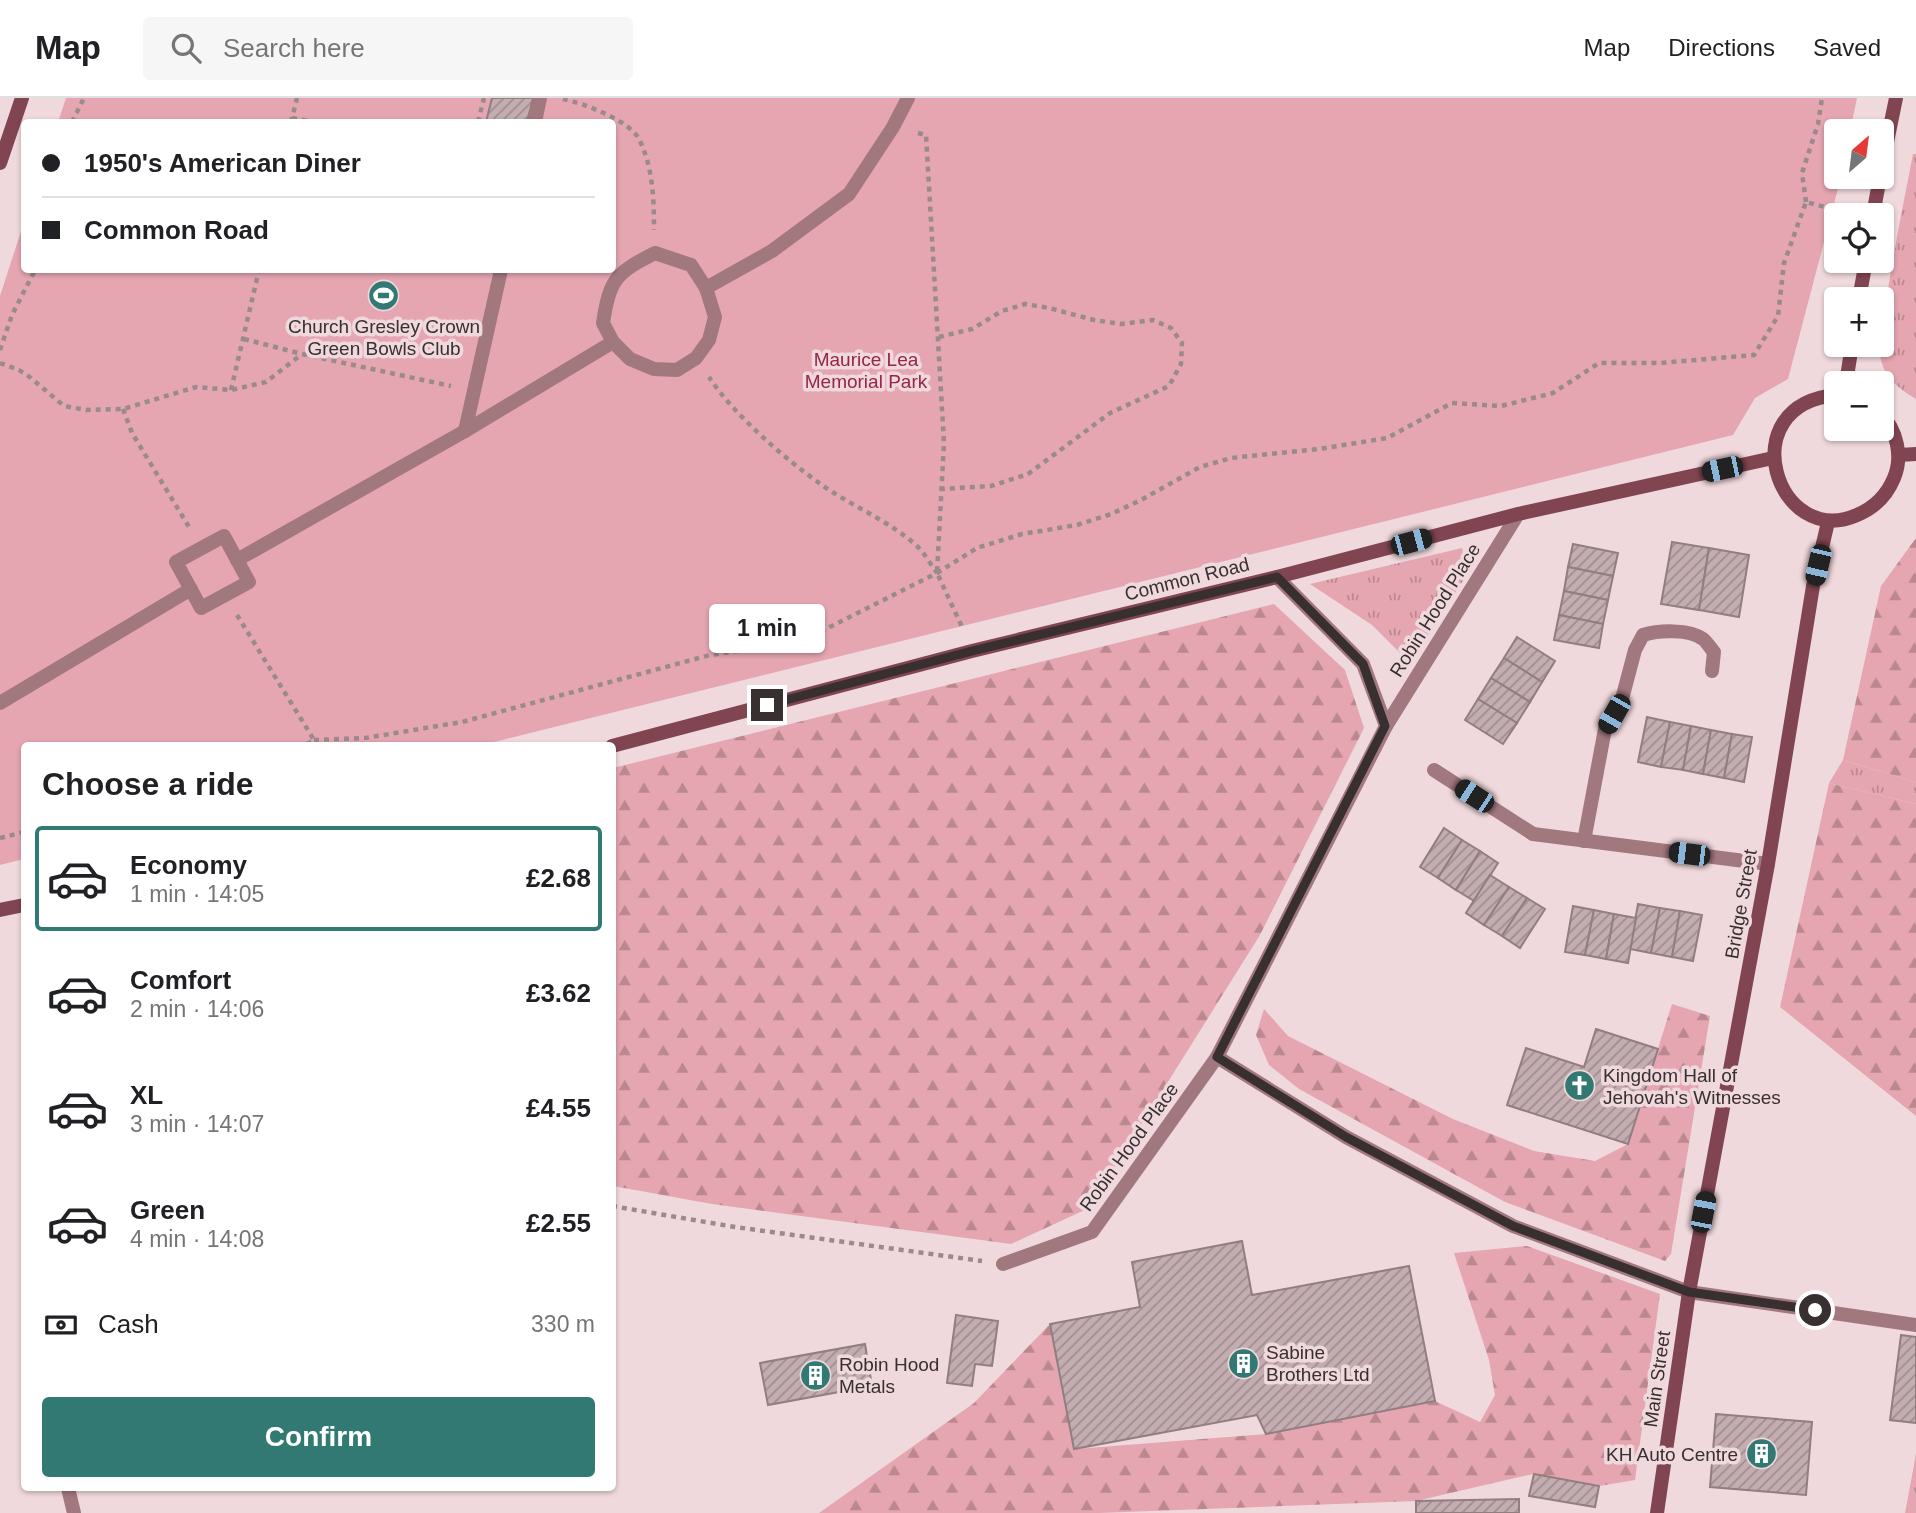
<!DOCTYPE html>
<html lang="en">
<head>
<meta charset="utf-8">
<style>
	:root { --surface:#fff; --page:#f6f6f6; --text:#202124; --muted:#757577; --line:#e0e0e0; --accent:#317972 }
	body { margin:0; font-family:Arial,sans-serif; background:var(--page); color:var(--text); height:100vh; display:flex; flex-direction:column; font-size:26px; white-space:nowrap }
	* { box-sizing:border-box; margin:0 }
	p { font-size:23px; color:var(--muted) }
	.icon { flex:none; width:38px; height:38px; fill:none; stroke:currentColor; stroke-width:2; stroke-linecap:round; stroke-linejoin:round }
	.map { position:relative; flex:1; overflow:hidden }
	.drawer { position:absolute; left:21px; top:644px; width:595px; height:749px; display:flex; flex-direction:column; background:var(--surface); border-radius:7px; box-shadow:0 2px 5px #0004 }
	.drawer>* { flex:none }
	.banner { position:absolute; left:21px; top:21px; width:595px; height:154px; border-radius:7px; box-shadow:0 2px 5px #0004; display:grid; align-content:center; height:154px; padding:0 21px; background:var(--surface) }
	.needle { width:46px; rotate:28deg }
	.controls { position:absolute; left:1824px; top:21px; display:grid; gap:14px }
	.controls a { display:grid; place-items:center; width:70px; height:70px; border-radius:7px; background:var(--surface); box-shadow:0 2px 5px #0004; font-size:35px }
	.end { position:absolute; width:32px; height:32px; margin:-16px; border:9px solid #382f30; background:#fff; box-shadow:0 0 0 4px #fff }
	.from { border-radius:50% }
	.bubble { position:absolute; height:49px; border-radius:7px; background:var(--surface); box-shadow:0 2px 5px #0004; font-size:23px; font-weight:700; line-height:49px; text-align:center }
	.car { position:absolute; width:21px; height:42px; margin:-21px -10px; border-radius:9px; box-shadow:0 0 5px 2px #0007; background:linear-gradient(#222 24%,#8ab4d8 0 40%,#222 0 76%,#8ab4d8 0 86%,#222 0) }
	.banner b { display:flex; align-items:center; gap:24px; height:66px; font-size:26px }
	.banner b+b { border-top:2px solid var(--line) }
	.banner i { width:18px; height:18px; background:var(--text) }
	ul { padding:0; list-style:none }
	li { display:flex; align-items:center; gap:21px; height:105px; margin:0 14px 10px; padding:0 7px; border:4px solid transparent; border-radius:7px }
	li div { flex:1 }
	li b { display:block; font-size:26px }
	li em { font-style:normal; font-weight:700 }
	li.on { border-color:var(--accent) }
	li>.icon { width:63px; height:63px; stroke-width:1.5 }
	h2 { padding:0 21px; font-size:32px; line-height:84px }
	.pay { display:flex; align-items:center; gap:18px; height:77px; padding:0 21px; font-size:26px }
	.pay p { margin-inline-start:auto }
	.button { display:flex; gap:14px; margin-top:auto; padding:14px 21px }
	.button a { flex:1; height:80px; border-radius:7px; background:var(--accent); color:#fff; font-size:28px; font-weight:700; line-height:80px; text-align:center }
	header { display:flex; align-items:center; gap:42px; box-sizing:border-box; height:98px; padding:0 35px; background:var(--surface); border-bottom:2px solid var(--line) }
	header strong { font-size:33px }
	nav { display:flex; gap:38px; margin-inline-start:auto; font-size:24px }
	.search { width:490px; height:63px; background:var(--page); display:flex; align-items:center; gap:18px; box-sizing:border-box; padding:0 24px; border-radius:7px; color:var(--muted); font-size:26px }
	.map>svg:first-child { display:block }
	.grass { fill:url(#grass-tufts) }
	.forest { fill:url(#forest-firs) }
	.park { fill:#e5a6b1 }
	.building { fill:url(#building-hatch); stroke:#927d81; stroke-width:2 }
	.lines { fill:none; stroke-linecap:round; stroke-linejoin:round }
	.path { stroke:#9a8a8c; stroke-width:4.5; stroke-dasharray:5 5; stroke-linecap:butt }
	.lane { stroke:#a2787f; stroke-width:14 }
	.street { stroke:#a2787f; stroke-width:14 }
	.secondary { stroke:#814552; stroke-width:14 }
	.route { stroke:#382f30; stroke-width:9 }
	.labels { text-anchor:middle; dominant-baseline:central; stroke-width:7; stroke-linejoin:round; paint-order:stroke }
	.poi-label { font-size:19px; fill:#382f30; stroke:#f0d9dd; text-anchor:start }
	.park-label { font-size:19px; fill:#972449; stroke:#f0d9dd }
	.street-label { font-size:19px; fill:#382f30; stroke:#f0d9dd }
</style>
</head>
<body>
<header>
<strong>Map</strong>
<div class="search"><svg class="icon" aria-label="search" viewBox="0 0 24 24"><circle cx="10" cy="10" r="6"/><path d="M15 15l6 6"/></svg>Search here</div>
<nav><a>Map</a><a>Directions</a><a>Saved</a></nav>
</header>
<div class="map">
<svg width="1916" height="1415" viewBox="0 0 1916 1415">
	<defs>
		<pattern id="grass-tufts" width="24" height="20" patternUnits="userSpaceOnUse" patternTransform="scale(1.75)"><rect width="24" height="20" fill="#e5a6b1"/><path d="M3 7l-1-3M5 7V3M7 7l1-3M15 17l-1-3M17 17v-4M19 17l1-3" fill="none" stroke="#bb8890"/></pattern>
		<pattern id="forest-firs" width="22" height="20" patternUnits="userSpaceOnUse" patternTransform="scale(1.75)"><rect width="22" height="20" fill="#e5a6b1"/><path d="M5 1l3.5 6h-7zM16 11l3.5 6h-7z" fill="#bb8890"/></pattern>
		<pattern id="building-hatch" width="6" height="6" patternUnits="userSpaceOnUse" patternTransform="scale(1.75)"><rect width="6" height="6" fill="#c3adb0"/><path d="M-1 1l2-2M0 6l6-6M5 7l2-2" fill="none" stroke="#9f8d90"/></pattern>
	</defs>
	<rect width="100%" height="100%" fill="#f0d9dd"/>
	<!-- grass -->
	<g class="grass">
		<path d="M 1913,56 L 1916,56 L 1916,301 C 1900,291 1886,282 1881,262 C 1879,255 1881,248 1881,242 C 1888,180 1901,118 1913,56 Z"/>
		<polygon points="1462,450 1468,475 1410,565 1372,527 1310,486"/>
		<polygon points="1843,662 1916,684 1916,706 1829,685"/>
		<polygon points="1916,1356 1916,1415 1905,1415"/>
	</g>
	<!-- forest -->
	<g class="forest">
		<polygon points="1916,440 1916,684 1843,662 1881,488"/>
		<polygon points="1274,506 1345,572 1364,630 1260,837 1089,1110 1011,1146 712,1106 613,1088 613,670"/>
		<polygon points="1829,685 1916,706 1916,1018 1780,909"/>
		<polygon points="1672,906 1710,918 1671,1156 1665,1163 1505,1104 1299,991 1269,967 1256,937 1264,911 1288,938 1453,1021 1534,1053 1595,1063 1628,1046"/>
		<polygon points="1527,1148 1660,1196 1635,1382 1599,1388 1533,1376 1416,1403 1099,1415 819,1415 974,1305 1050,1226 1075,1351 1266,1336 1435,1303 1480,1324 1495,1297 1489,1262 1454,1155"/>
	</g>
	<!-- park -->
	<polygon class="park" points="66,0 1857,0 1850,33 1836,33 1836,79 1841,79 1788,281 1755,300 1733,337 482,647 24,648 24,761 0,767 0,198 24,124 24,172 612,172 612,24 58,24"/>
	<!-- building -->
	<g class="building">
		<polygon points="492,0 533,0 527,24 486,24"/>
		<polygon points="1672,444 1709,450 1699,512 1661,506"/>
		<polygon points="1573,446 1618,455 1613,478 1568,469"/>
		<polygon points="1709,450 1749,457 1739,519 1699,512"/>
		<polygon points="1568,469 1613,478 1608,502 1564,493"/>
		<polygon points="1564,493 1608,502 1603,526 1559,517"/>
		<polygon points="1559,517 1603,526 1599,550 1554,542"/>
		<polygon points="1517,539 1555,563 1542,584 1504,560"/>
		<polygon points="1504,560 1542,584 1530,604 1491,580"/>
		<polygon points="1491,580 1530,604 1517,625 1478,601"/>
		<polygon points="1478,601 1517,625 1503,646 1465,622"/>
		<polygon points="1647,619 1670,624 1661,669 1638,664"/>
		<polygon points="1670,624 1691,628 1683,672 1661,669"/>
		<polygon points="1691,628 1711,632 1703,676 1683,672"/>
		<polygon points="1711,632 1732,636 1724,680 1703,676"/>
		<polygon points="1732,636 1752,639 1744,684 1724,680"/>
		<polygon points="1444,730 1462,742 1438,780 1420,769"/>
		<polygon points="1462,742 1480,753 1456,792 1438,780"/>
		<polygon points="1480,753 1498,765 1474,803 1456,792"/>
		<polygon points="1490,777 1509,789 1484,827 1466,815"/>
		<polygon points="1509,789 1527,800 1502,838 1484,827"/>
		<polygon points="1527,800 1545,811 1520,850 1502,838"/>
		<polygon points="1638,806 1660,810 1651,855 1630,851"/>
		<polygon points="1573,808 1594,812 1585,857 1565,854"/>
		<polygon points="1660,810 1680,813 1672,859 1651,855"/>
		<polygon points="1594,812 1614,816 1606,861 1585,857"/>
		<polygon points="1680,813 1702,817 1693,863 1672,859"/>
		<polygon points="1614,816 1636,820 1628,865 1606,861"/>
		<polygon points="1596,931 1658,951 1628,1046 1507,1007 1526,950 1584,969"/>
		<polygon points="1242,1143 1252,1197 1409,1168 1435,1303 1266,1336 1257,1317 1074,1351 1050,1226 1140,1209 1132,1164"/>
		<polygon points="956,1217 998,1223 992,1268 975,1266 972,1288 947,1285"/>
		<polygon points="1901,1237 1916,1239 1916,1325 1890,1322"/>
		<polygon points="865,1246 872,1288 768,1307 760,1265"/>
		<polygon points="1716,1316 1812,1324 1806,1397 1710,1389"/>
		<polygon points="1534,1376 1599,1388 1595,1409 1529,1398"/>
		<polygon points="1519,1401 1519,1415 1416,1415 1416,1403"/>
	</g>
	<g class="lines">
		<!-- path -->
		<g class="path">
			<path d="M 563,1 C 583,5 630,23 639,41 C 653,69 654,101 654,132"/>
			<polyline points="292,20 314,24"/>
			<polyline points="72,24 84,0"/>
			<polyline points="291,24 297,0"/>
			<polyline points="478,24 484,0"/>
			<polyline points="918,35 926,37 944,345 937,475 963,531"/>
			<polyline points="1806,104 1802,75 1818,26 1822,0"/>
			<polyline points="939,239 972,231 1002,213 1025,206 1049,210 1094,222 1121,226 1153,222 1171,230 1182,245 1181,266 1169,288 1110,315 1028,376 991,388 941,391"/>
			<polyline points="244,241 302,256 451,288"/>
			<polyline points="0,252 12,217 35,172"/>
			<polyline points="0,265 19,272 31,280 64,308 86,312 123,311 196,289 231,292 266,284 302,256"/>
			<polyline points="231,292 259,172"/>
			<polyline points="123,311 132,335 189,429"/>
			<polyline points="937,475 977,450 1022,436 1077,427 1111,416 1141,402 1200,369 1231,360 1319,351 1387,340 1452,305 1501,308 1553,295 1599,265 1660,265 1754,257 1778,218 1784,165 1806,104 1848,115"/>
			<polyline points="237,517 314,642 303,648"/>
			<path d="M 314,642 L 365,640 L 462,624 L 710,557 L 800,544 L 937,475 C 931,467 925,456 918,449 C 890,423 853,409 822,387 C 785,361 734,317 709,279"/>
			<polyline points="0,740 24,734"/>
			<polyline points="612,1108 735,1129 982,1163"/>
		</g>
		<!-- lane -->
		<g class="lane">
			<polyline points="535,24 540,0"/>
			<path d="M 655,155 L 691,167 L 706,190 L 715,219 L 709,242 L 696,260 L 677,272 L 654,271 L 630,261 L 613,244 L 603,225 C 610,180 616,175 655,155 Z"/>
			<polyline points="706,190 772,153 849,96 893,29 908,0"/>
			<polyline points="465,333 501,172"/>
			<polygon points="224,438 249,484 201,510 176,464"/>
			<polyline points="237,462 465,333 613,244"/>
			<polyline points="0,605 191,491"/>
			<path d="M 1605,631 L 1622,601 L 1635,552 L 1643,537 C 1659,532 1689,531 1703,541 C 1707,544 1711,551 1714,554 L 1712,573"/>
			<polyline points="1434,672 1533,736"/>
		</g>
		<!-- street -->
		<g class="street">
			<polyline points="1277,479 1363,566 1386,628"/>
			<polyline points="1533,736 1768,766"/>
			<polyline points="1584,743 1605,631"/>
			<polyline points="1217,959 1346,1039 1513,1128 1689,1194 1916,1227"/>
			<polyline points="1003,1166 1092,1134 1217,959 1386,628 1518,416"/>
			<polyline points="68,1390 74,1415"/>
		</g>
		<!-- secondary -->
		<g class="secondary">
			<polyline points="0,65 22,0"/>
			<polyline points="1881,73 1896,0"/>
			<polyline points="1873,117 1880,79"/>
			<polyline points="1859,201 1866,163"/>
			<polyline points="1846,285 1852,247"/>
			<path d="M 1836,297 C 1730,307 1777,452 1857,417 C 1874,410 1887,397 1894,380 C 1903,359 1897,332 1881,316"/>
			<polyline points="1899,357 1916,356"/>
			<polyline points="612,648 972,553 1277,479 1518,416 1773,360"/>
			<polyline points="0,812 24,807"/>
			<polyline points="1657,1415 1689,1194 1768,766 1813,488 1828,424"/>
		</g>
	</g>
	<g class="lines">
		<!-- route -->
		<polyline class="route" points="767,607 972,553 1277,479 1363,566 1385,628 1217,959 1346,1039 1513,1128 1689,1194 1815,1212"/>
	</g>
	<!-- icons -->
	<defs>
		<symbol id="stadium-disc" viewBox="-11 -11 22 22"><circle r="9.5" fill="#317972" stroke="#f0d9dd"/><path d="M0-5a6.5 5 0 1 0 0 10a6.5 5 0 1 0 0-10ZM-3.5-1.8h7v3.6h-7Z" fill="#fff"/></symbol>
		<symbol id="church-disc" viewBox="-11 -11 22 22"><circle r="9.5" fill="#317972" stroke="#f0d9dd"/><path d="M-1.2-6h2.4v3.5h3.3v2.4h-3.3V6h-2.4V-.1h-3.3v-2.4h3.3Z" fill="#fff"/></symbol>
		<symbol id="building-disc" viewBox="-11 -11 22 22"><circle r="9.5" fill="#317972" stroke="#f0d9dd"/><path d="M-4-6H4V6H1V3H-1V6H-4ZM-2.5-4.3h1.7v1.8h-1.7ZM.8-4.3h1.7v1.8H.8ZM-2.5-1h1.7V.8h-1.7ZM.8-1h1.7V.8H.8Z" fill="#fff"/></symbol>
	</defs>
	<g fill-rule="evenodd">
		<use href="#stadium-disc" x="366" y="180" width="35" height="35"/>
		<use href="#church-disc" x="1562" y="970" width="35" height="35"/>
		<use href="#building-disc" x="1226" y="1248" width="35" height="35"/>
		<use href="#building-disc" x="798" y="1260" width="35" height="35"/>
		<use href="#building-disc" x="1744" y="1338" width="35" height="35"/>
	</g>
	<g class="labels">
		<!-- poi labels -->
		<g class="poi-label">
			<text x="384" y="228" text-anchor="middle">Church Gresley Crown<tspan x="384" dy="22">Green Bowls Club</tspan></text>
			<text x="1603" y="977">Kingdom Hall of<tspan x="1603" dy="22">Jehovah's Witnesses</tspan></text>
			<text x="1266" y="1254">Sabine<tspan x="1266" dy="22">Brothers Ltd</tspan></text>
			<text x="839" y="1266">Robin Hood<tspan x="839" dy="22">Metals</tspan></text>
			<text x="1738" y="1356" text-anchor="end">KH Auto Centre</text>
		</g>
		<!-- park labels -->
		<g class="park-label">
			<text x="866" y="261">Maurice Lea<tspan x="866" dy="22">Memorial Park</tspan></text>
		</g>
		<!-- street labels -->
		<g class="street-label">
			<text transform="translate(1187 481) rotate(-14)">Common Road</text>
			<text transform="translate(1435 512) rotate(-58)">Robin Hood Place</text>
			<text transform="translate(1741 806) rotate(-80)">Bridge Street</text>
			<text transform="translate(1129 1049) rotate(-54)">Robin Hood Place</text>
			<text transform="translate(1657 1281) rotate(-82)">Main Street</text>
		</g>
	</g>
</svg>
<div class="controls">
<a><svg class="needle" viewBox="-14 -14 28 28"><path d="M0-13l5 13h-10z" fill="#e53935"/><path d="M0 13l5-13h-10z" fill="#757577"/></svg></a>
<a><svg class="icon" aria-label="locate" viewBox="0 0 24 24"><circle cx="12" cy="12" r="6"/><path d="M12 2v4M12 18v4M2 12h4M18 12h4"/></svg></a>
<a>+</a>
<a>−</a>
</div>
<i class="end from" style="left:1815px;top:1212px"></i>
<i class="end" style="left:767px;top:607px"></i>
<div class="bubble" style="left:709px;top:506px;width:116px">1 min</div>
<i class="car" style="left:1722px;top:371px;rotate:258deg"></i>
<i class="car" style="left:1411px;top:444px;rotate:75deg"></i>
<i class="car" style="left:1818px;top:467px;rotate:193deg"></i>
<i class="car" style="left:1614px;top:616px;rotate:210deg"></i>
<i class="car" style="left:1474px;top:698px;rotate:303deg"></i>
<i class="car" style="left:1689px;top:756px;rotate:277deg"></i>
<i class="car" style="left:1703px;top:1114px;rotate:11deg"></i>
<div class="banner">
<b><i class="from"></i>1950's American Diner</b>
<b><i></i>Common Road</b>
</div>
<section class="drawer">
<h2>Choose a ride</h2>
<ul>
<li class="on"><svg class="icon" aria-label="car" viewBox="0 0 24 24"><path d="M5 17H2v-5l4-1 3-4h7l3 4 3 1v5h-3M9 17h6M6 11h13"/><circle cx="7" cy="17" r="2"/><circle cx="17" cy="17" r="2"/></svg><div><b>Economy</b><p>1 min · 14:05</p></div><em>£2.68</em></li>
<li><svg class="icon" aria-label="car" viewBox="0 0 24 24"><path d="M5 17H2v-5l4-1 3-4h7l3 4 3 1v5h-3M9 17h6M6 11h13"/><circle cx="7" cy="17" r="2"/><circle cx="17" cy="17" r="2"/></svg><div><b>Comfort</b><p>2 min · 14:06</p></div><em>£3.62</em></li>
<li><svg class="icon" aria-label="car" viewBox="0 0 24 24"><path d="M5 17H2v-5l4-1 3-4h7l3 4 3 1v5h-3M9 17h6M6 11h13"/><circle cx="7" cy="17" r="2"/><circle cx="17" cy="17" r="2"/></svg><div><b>XL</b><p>3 min · 14:07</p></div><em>£4.55</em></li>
<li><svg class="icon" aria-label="car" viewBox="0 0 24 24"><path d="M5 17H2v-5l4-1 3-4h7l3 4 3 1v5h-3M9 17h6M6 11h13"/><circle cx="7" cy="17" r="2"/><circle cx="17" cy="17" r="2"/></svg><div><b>Green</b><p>4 min · 14:08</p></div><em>£2.55</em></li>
</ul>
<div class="pay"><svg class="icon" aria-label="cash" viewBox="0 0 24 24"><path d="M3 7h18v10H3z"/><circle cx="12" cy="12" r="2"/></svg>Cash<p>330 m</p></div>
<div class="button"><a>Confirm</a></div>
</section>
</div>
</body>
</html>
